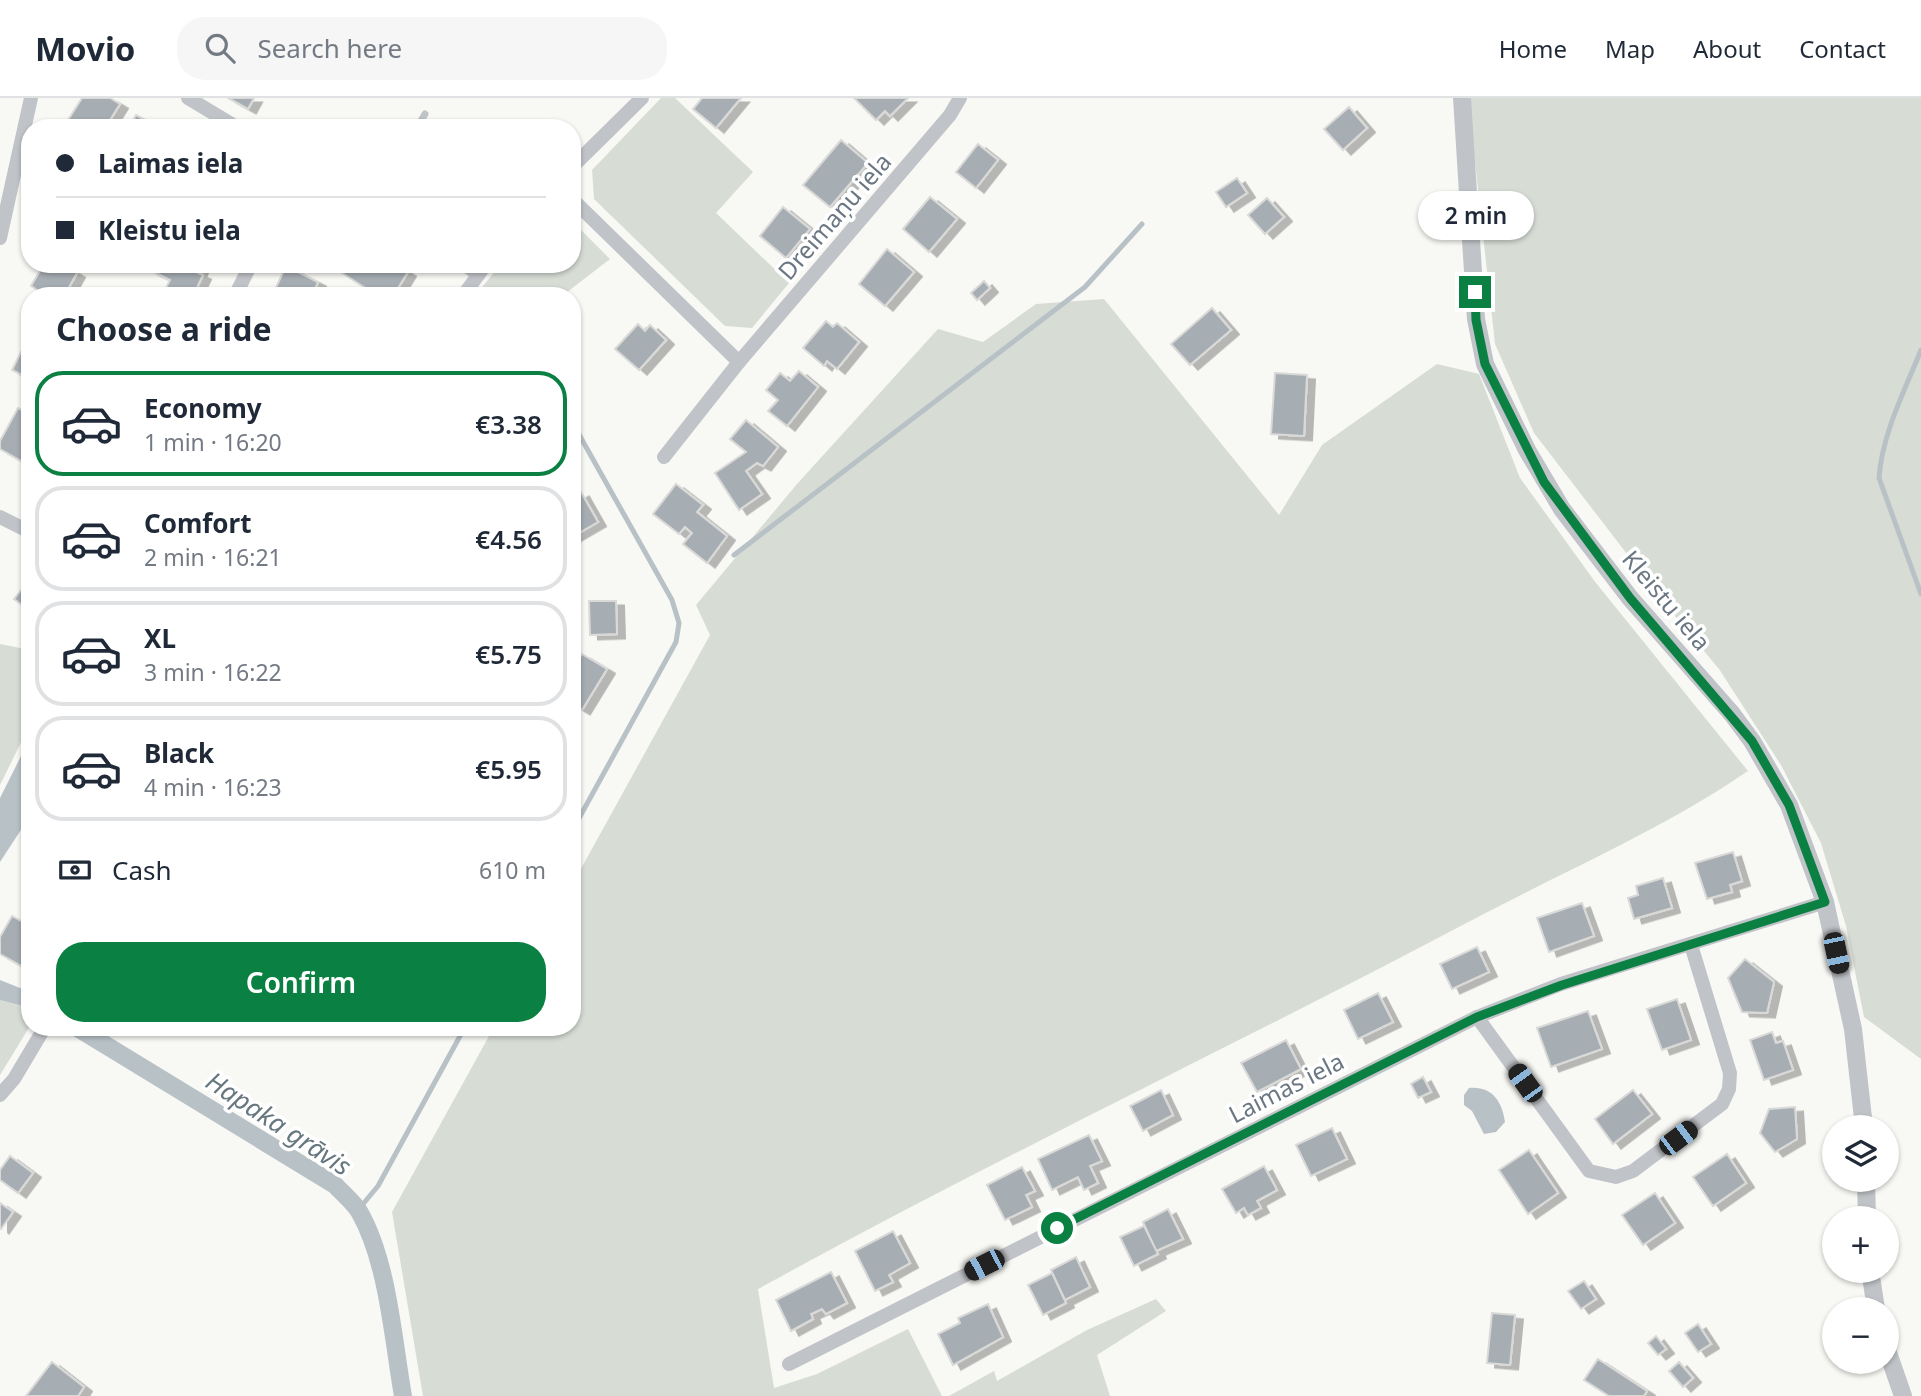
<!DOCTYPE html>
<html lang="en">
<head>
<meta charset="utf-8">
<style>
	:root { --surface:#fff; --page:#f6f6f7; --text:#1f2937; --muted:#747a83; --line:#e0e1e3; --accent:#0b8043 }
	body { margin:0; font-family:"Noto Sans",sans-serif; background:var(--page); color:var(--text); height:100vh; display:flex; flex-direction:column; font-size:26px; white-space:nowrap }
	* { box-sizing:border-box; margin:0 }
	p { font-size:23px; color:var(--muted) }
	.icon { flex:none; width:38px; height:38px; fill:none; stroke:currentColor; stroke-width:2; stroke-linecap:round; stroke-linejoin:round }
	.map { position:relative; flex:1; overflow:hidden }
	.panel { position:absolute; left:21px; top:189px; width:560px; height:749px; display:flex; flex-direction:column; background:var(--surface); border-radius:28px; box-shadow:0 2px 5px #0004 }
	.panel>* { flex:none }
	.banner { position:absolute; left:21px; top:21px; width:560px; height:154px; border-radius:28px; box-shadow:0 2px 5px #0004; display:grid; align-content:center; height:154px; padding:0 35px; background:var(--surface) }
	.fabs { position:absolute; left:1822px; top:1017px; display:grid; gap:14px }
	.fabs a { display:grid; place-items:center; width:77px; height:77px; border-radius:50%; background:var(--surface); box-shadow:0 2px 5px #0004; font-size:35px }
	.end { position:absolute; width:32px; height:32px; margin:-16px; border:9px solid #0b8043; background:#fff; box-shadow:0 0 0 4px #fff }
	.from { border-radius:50% }
	.bubble { position:absolute; height:49px; border-radius:24px; background:var(--surface); box-shadow:0 2px 5px #0004; font-size:23px; font-weight:600; line-height:49px; text-align:center }
	.car { position:absolute; width:21px; height:42px; margin:-21px -10px; border-radius:9px; box-shadow:0 0 5px 2px #0007; background:linear-gradient(#222 24%,#8ab4d8 0 40%,#222 0 76%,#8ab4d8 0 86%,#222 0) }
	.banner b { display:flex; align-items:center; gap:24px; height:66px; font-size:26px }
	.banner b+b { border-top:2px solid var(--line) }
	.banner i { width:18px; height:18px; background:var(--text) }
	ul { padding:0; list-style:none }
	li { display:flex; align-items:center; gap:21px; height:105px; margin:0 14px 10px; padding:0 21px; border:4px solid var(--line); border-radius:28px }
	li div { flex:1 }
	li b { display:block; font-size:26px }
	li em { font-style:normal; font-weight:600 }
	li.active { border-color:var(--accent) }
	li>.icon { width:63px; height:63px; stroke-width:1.5 }
	h2 { padding:0 35px; font-size:32px; line-height:84px }
	.pay { display:flex; align-items:center; gap:18px; height:77px; padding:0 35px; font-size:26px }
	.pay p { margin-inline-start:auto }
	.button { display:flex; gap:14px; margin-top:auto; padding:14px 35px }
	.button a { flex:1; height:80px; border-radius:28px; background:var(--accent); color:#fff; font-size:28px; font-weight:600; line-height:80px; text-align:center }
	header { display:flex; align-items:center; gap:42px; box-sizing:border-box; height:98px; padding:0 35px; background:var(--surface); border-bottom:2px solid var(--line) }
	header strong { font-size:33px }
	nav { display:flex; gap:38px; margin-inline-start:auto; font-size:24px }
	.search { width:490px; height:63px; background:var(--page); display:flex; align-items:center; gap:18px; box-sizing:border-box; padding:0 24px; border-radius:28px; color:var(--muted); font-size:26px }
	.map>svg:first-child { display:block }
	.green { fill:#d7dcd5 }
	.water { fill:#b8c2c6 }
	.lines { fill:none; stroke-linecap:round; stroke-linejoin:round }
	.stream { stroke:#b8c2c6; stroke-width:5 }
	.canal { stroke:#b8c2c6; stroke-width:18 }
	.building { fill:#a6adb3; stroke:#d9d9d8; stroke-width:2; filter:url(#shadow) }
	.service { stroke:#c0c3c7; stroke-width:7 }
	.minor { stroke:#c0c3c7; stroke-width:14 }
	.tertiary { stroke:#c0c3c7; stroke-width:18 }
	.route { stroke:#0b8043; stroke-width:9 }
	.labels { text-anchor:middle; dominant-baseline:central; stroke-width:7; stroke-linejoin:round; paint-order:stroke }
	.street-label { font-size:24px; fill:#6a7783; stroke:#fff }
	.water-label { font-size:26px; font-style:italic; fill:#66777f; stroke:#fff }
</style>
</head>
<body>
<header>
<strong>Movio</strong>
<div class="search"><svg class="icon" aria-label="search" viewBox="0 0 24 24"><circle cx="10" cy="10" r="6"/><path d="M15 15l6 6"/></svg>Search here</div>
<nav><a>Home</a><a>Map</a><a>About</a><a>Contact</a></nav>
</header>
<div class="map">
<svg width="1921" height="1298" viewBox="0 0 1921 1298">
	<defs>
		<filter id="shadow"><feDropShadow dx="8" dy="4.5" stdDeviation="0" flood-color="#0004"/></filter>
	</defs>
	<rect width="100%" height="100%" fill="#f8f8f5"/>
	<!-- green -->
	<g class="green">
		<polygon points="661,0 675,0 753,74 716,115 789,185 752,230 725,228 594,101 592,72"/>
		<polygon points="1468,0 1921,0 1921,961 1864,919 1846,828 1821,745 1781,667 1719,571 1670,512 1534,335 1495,246"/>
		<polygon points="572,123 610,161 562,198 475,198 501,166 572,166"/>
		<path d="M 1104,201 L 1279,417 L 1322,347 L 1437,266 L 1479,276 L 1520,380 L 1596,485 L 1748,673 C 1663,731 1567,772 1476,820 C 1238,946 994,1061 758,1191 L 774,1290 L 817,1276 L 908,1231 L 942,1298 L 423,1298 L 392,1114 L 494,929 L 572,929 L 572,787 L 710,537 L 696,507 L 797,386 L 938,231 L 983,244 L 1036,206 Z"/>
		<polygon points="0,546 30,552 30,626 0,687"/>
		<polygon points="0,902 30,910 30,928 0,977"/>
		<polygon points="1156,1201 1166,1213 1097,1257 1110,1298 949,1298 994,1273 997,1283 1087,1232"/>
	</g>
	<!-- water -->
	<g class="water">
		<polygon points="30,640 30,718 0,764 0,700"/>
		<polygon points="0,882 30,894 30,910 0,902"/>
		<path d="M 1469,990 C 1492,988 1502,1003 1505,1024 L 1496,1034 L 1484,1036 L 1472,1013 L 1464,1007 L 1464,997 Z"/>
	</g>
	<g class="lines">
		<!-- stream -->
		<g class="stream">
			<path d="M 1921,252 C 1905,292 1882,336 1879,380 L 1921,496"/>
			<polyline points="572,324 672,502 679,525 676,544 572,733"/>
			<polyline points="734,457 1085,189 1142,126"/>
			<polyline points="358,1112 378,1088 465,929"/>
		</g>
		<!-- canal -->
		<path class="canal" d="M 76,929 L 335,1087 C 343,1096 354,1104 360,1115 C 388,1165 393,1241 403,1298"/>
	</g>
	<!-- building -->
	<g class="building">
		<polygon points="82,0 110,0 120,6 105,30 63,30"/>
		<polygon points="228,0 254,0 248,11"/>
		<polygon points="702,0 741,0 716,30 693,11"/>
		<polygon points="854,0 908,0 890,18 885,13 876,22"/>
		<polygon points="1349,9 1367,30 1343,52 1324,31"/>
		<polygon points="136,17 160,30 129,30"/>
		<polygon points="841,42 868,65 830,109 803,87"/>
		<polygon points="978,46 998,62 976,90 956,74"/>
		<polygon points="1237,80 1247,95 1226,109 1216,94"/>
		<polygon points="930,99 957,121 929,154 903,131"/>
		<polygon points="1267,100 1284,119 1265,136 1248,117"/>
		<polygon points="783,109 810,131 786,160 760,138"/>
		<polygon points="887,151 914,174 885,208 859,186"/>
		<polygon points="44,166 62,166 77,175 64,198 47,198 31,188"/>
		<polygon points="153,166 202,166 198,175 203,177 193,198 182,198 166,190 170,182 150,172"/>
		<polygon points="347,166 395,166 408,174 393,198 378,198 342,175"/>
		<polygon points="286,168 318,184 312,198 272,198"/>
		<polygon points="984,183 990,190 977,202 971,195"/>
		<polygon points="1212,210 1231,232 1190,267 1171,246"/>
		<polygon points="826,223 833,229 837,225 859,244 837,271 827,263 824,268 803,250"/>
		<polygon points="638,226 645,233 650,227 666,242 639,272 615,251"/>
		<polygon points="26,244 30,246 30,281 12,272"/>
		<polygon points="799,273 818,289 787,328 768,313 778,302 766,292 780,275 790,283"/>
		<polygon points="1275,275 1307,277 1304,338 1271,336"/>
		<polygon points="18,310 30,316 30,368 0,351 0,343"/>
		<polygon points="746,322 778,349 763,368 757,365 746,373 762,396 739,412 715,375 746,354 730,341"/>
		<polygon points="676,386 703,407 697,414 727,438 707,465 683,446 692,435 685,429 679,436 653,416"/>
		<polygon points="581,394 598,424 572,439 572,399"/>
		<polygon points="29,482 30,483 30,513 14,501"/>
		<polygon points="589,503 616,503 617,536 590,537"/>
		<polygon points="582,556 607,571 582,612 572,606 572,572"/>
		<polygon points="1733,754 1742,783 1730,787 1732,794 1707,801 1695,765"/>
		<polygon points="1663,780 1672,810 1634,821 1628,800 1638,797 1636,788"/>
		<polygon points="1582,805 1594,838 1549,854 1537,820"/>
		<polygon points="12,818 30,828 27,871 0,856 0,839"/>
		<polygon points="1477,849 1489,874 1452,891 1440,866"/>
		<polygon points="1745,861 1774,884 1767,915 1742,914 1728,880"/>
		<polygon points="1378,895 1393,924 1358,941 1344,912"/>
		<polygon points="1677,901 1691,942 1662,952 1647,911"/>
		<polygon points="1588,913 1602,951 1551,969 1537,930"/>
		<polygon points="1772,934 1776,945 1783,943 1793,972 1764,982 1750,942"/>
		<polygon points="1286,942 1301,971 1257,994 1241,965"/>
		<polygon points="1423,979 1431,994 1418,1000 1411,986"/>
		<polygon points="1161,992 1173,1017 1143,1033 1130,1008"/>
		<polygon points="1633,992 1652,1016 1613,1046 1595,1021"/>
		<polygon points="1795,1009 1797,1041 1775,1054 1760,1035 1769,1011"/>
		<polygon points="1332,1030 1347,1061 1311,1078 1296,1047"/>
		<polygon points="1089,1037 1102,1063 1090,1068 1098,1085 1084,1092 1078,1079 1052,1092 1038,1061"/>
		<polygon points="1529,1052 1558,1095 1528,1116 1499,1072"/>
		<polygon points="1727,1056 1746,1085 1713,1108 1693,1079"/>
		<polygon points="10,1058 33,1075 18,1095 0,1082 0,1072"/>
		<polygon points="1264,1068 1277,1092 1257,1103 1261,1110 1248,1117 1244,1110 1236,1115 1222,1091"/>
		<polygon points="1022,1069 1035,1093 1026,1097 1032,1109 1005,1122 987,1087"/>
		<polygon points="1655,1095 1675,1125 1643,1147 1622,1117"/>
		<polygon points="0,1105 13,1114 1,1131 0,1130"/>
		<polygon points="1168,1111 1183,1141 1156,1153 1143,1124"/>
		<polygon points="1144,1128 1158,1156 1134,1168 1120,1139"/>
		<polygon points="893,1133 910,1165 889,1177 893,1184 875,1193 855,1153"/>
		<polygon points="1076,1159 1090,1189 1065,1202 1051,1172"/>
		<polygon points="831,1174 847,1205 826,1216 822,1211 811,1216 813,1221 791,1233 776,1202"/>
		<polygon points="1052,1175 1066,1205 1043,1217 1028,1187"/>
		<polygon points="1584,1183 1596,1201 1581,1211 1568,1193"/>
		<polygon points="988,1206 1003,1239 953,1267 938,1236 960,1225 958,1220"/>
		<polygon points="1492,1215 1515,1217 1510,1267 1487,1265"/>
		<polygon points="1698,1226 1711,1246 1698,1254 1685,1235"/>
		<polygon points="1656,1238 1666,1251 1658,1257 1648,1245"/>
		<polygon points="1598,1261 1647,1293 1644,1298 1609,1298 1584,1282"/>
		<polygon points="52,1264 84,1289 78,1298 26,1298"/>
		<polygon points="1679,1264 1693,1280 1683,1289 1669,1273"/>
	</g>
	<g class="lines">
		<!-- service -->
		<polyline class="service" points="417,30 425,16"/>
		<!-- minor -->
		<g class="minor">
			<polyline points="188,0 238,30"/>
			<polyline points="572,69 642,0"/>
			<polyline points="572,101 739,264"/>
			<polyline points="0,140 31,0"/>
			<polyline points="463,166 479,176"/>
			<polyline points="235,198 251,166"/>
			<polyline points="463,198 486,166"/>
			<polyline points="664,359 739,264 950,17 960,0"/>
			<polyline points="0,419 30,434"/>
			<polyline points="1477,919 1589,1073 1616,1079 1633,1073 1722,1006 1729,991 1730,975 1691,847"/>
			<polyline points="0,997 14,981 45,929"/>
			<polyline points="789,1266 1477,919 1561,886 1825,804"/>
		</g>
		<!-- tertiary -->
		<g class="tertiary">
			<polyline points="1462,0 1476,221 1485,266 1527,352 1562,411 1630,500 1732,616 1752,643 1789,707 1825,804 1853,931 1864,1029"/>
			<polyline points="1866,1082 1867,1120"/>
			<polyline points="1870,1172 1876,1211"/>
			<polyline points="1886,1249 1903,1298"/>
		</g>
	</g>
	<g class="lines">
		<!-- route -->
		<polyline class="route" points="1057,1130 1477,919 1562,887 1825,804 1789,707 1752,643 1630,500 1544,384 1485,266 1476,222 1475,194"/>
	</g>
	<g class="labels">
		<!-- street labels -->
		<g class="street-label">
			<text transform="translate(834 118) rotate(-49)">Dreimaņu iela</text>
			<text transform="translate(1667 502) rotate(50)">Kleistu iela</text>
			<text transform="translate(1286 989) rotate(-27)">Laimas iela</text>
		</g>
		<!-- water labels -->
		<g class="water-label">
			<text transform="translate(279 1025) rotate(33)">Hapaka grāvis</text>
		</g>
	</g>
</svg>
<div class="fabs">
<a><svg class="icon" aria-label="layers" viewBox="0 0 24 24"><path d="M12 4l9 5-9 5-9-5zM3 14l9 5 9-5"/></svg></a>
<a>+</a>
<a>−</a>
</div>
<i class="end from" style="left:1057px;top:1130px"></i>
<i class="end" style="left:1475px;top:194px"></i>
<div class="bubble" style="left:1418px;top:93px;width:116px">2 min</div>
<i class="car" style="left:1836px;top:855px;rotate:168deg"></i>
<i class="car" style="left:1525px;top:985px;rotate:324deg"></i>
<i class="car" style="left:1678px;top:1040px;rotate:53deg"></i>
<i class="car" style="left:984px;top:1167px;rotate:243deg"></i>
<div class="banner">
<b><i class="from"></i>Laimas iela</b>
<b><i></i>Kleistu iela</b>
</div>
<section class="panel">
<h2>Choose a ride</h2>
<ul>
<li class="active"><svg class="icon" aria-label="car" viewBox="0 0 24 24"><path d="M5 17H2v-5l4-1 3-4h7l3 4 3 1v5h-3M9 17h6M6 11h13"/><circle cx="7" cy="17" r="2"/><circle cx="17" cy="17" r="2"/></svg><div><b>Economy</b><p>1 min · 16:20</p></div><em>€3.38</em></li>
<li><svg class="icon" aria-label="car" viewBox="0 0 24 24"><path d="M5 17H2v-5l4-1 3-4h7l3 4 3 1v5h-3M9 17h6M6 11h13"/><circle cx="7" cy="17" r="2"/><circle cx="17" cy="17" r="2"/></svg><div><b>Comfort</b><p>2 min · 16:21</p></div><em>€4.56</em></li>
<li><svg class="icon" aria-label="car" viewBox="0 0 24 24"><path d="M5 17H2v-5l4-1 3-4h7l3 4 3 1v5h-3M9 17h6M6 11h13"/><circle cx="7" cy="17" r="2"/><circle cx="17" cy="17" r="2"/></svg><div><b>XL</b><p>3 min · 16:22</p></div><em>€5.75</em></li>
<li><svg class="icon" aria-label="car" viewBox="0 0 24 24"><path d="M5 17H2v-5l4-1 3-4h7l3 4 3 1v5h-3M9 17h6M6 11h13"/><circle cx="7" cy="17" r="2"/><circle cx="17" cy="17" r="2"/></svg><div><b>Black</b><p>4 min · 16:23</p></div><em>€5.95</em></li>
</ul>
<div class="pay"><svg class="icon" aria-label="cash" viewBox="0 0 24 24"><path d="M3 7h18v10H3z"/><circle cx="12" cy="12" r="2"/></svg>Cash<p>610 m</p></div>
<div class="button"><a>Confirm</a></div>
</section>
</div>
</body>
</html>
